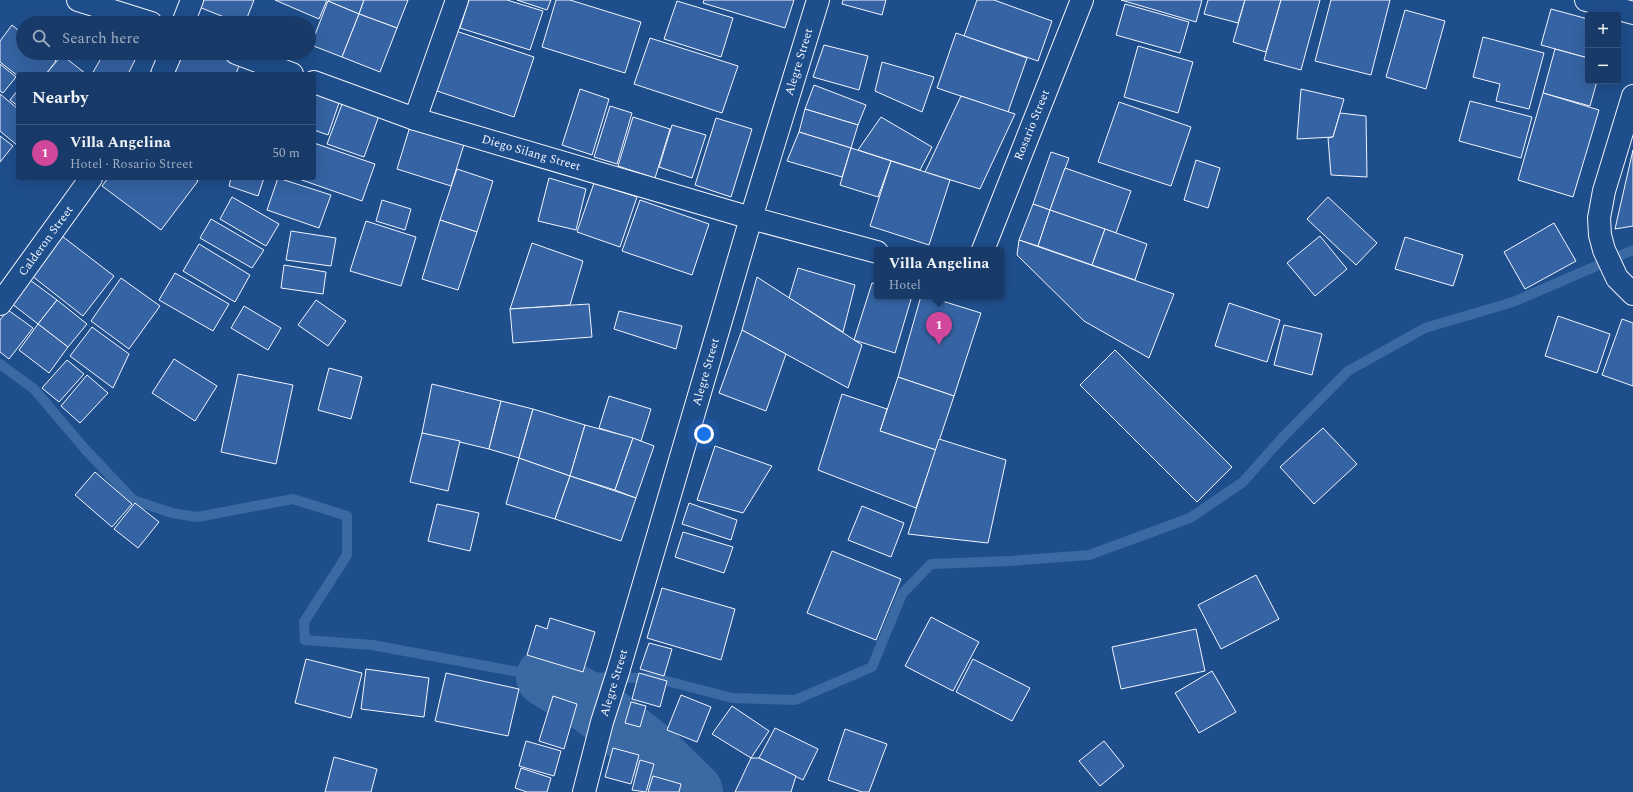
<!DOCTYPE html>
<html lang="en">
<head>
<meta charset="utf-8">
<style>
	body { margin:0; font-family:Spectral,serif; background:#244571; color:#f1f3f6 }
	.controls { position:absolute; right:12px; top:12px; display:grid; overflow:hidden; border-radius:4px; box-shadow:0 4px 16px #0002 }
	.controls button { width:36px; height:36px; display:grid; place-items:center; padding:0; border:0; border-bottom:1px solid #36547d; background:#173a69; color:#f1f3f6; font:20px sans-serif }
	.you { position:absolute; left:704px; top:434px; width:14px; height:14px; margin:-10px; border:3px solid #fff; border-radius:50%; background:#1a73e8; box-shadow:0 0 0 6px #1a73e833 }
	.badge { display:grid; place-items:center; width:26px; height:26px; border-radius:50%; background:#ffb74d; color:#fff; font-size:13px; font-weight:700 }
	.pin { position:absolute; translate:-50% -33px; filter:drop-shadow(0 1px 2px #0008) }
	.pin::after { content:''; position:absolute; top:21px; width:14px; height:12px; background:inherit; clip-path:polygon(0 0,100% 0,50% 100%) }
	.popup { position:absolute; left:874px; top:247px; width:130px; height:52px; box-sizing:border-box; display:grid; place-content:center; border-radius:4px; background:#173a69; filter:drop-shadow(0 1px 3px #0005); font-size:13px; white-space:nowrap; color:#9eadc0 }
	.popup b { font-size:15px; color:#f1f3f6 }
	.popup::after { content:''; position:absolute; left:50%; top:100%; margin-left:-8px; border:8px solid transparent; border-top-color:#173a69 }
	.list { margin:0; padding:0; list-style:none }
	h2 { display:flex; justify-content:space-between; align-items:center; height:52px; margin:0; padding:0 16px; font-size:17px }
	h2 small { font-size:13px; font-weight:400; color:#9eadc0 }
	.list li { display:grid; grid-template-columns:26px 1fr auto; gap:12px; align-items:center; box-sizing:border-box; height:56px; padding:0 16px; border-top:1px solid #36547d }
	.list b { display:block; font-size:15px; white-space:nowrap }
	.list p { margin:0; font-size:13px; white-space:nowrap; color:#9eadc0 }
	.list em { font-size:13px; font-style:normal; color:#9eadc0 }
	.icon { flex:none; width:22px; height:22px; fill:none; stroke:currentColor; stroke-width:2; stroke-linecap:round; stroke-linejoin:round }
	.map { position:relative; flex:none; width:1633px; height:792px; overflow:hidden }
	.search { position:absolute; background:#173a69; box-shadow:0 4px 16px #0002; left:16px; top:16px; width:300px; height:44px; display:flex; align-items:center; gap:10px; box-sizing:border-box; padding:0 14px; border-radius:22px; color:#9eadc0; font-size:15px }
	.panel { position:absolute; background:#173a69; box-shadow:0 4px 16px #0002; left:16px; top:72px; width:300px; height:108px; border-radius:4px }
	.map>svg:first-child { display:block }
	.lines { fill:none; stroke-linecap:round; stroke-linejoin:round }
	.stream { stroke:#3b69a3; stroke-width:10 }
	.river { stroke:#3b69a3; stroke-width:60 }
	.building { fill:#3563a3; stroke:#f2f6ff }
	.minor-casing { stroke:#f2f6ff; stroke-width:24 }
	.tertiary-casing { stroke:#f2f6ff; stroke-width:24 }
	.primary-casing { stroke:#f2f6ff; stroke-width:24 }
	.minor { stroke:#1f4e8c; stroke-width:22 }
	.tertiary { stroke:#1f4e8c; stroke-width:22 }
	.primary { stroke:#1f4e8c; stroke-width:22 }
	.labels { text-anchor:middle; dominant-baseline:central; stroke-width:3; stroke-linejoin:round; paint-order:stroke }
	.street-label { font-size:12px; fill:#f2f6ff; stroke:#1f4e8c }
</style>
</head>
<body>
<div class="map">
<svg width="1633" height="792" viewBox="0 0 1633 792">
	<rect width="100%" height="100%" fill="#1f4e8c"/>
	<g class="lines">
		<polyline class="stream" points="0,364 34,389 84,448 133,500 172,513 197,517 293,499 347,516 347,555 304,622 305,640 372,645 546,677 655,678 732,698 795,700 872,667 902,594 931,564 1010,561 1089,555 1190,518 1243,482 1282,438 1348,371 1425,328 1513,302 1633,250"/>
		<polyline class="river" points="546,677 591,704 652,752 693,792"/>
	</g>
	<g class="building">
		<polygon points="196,0 254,0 245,23 239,23 194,5"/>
		<polygon points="275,0 327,0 319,19"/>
		<polygon points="329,0 364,0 359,14 328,1"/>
		<polygon points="364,0 408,0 397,28 359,14"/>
		<polygon points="469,0 507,0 543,11 530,50 460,28"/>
		<polygon points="517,0 551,0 547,10"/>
		<polygon points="556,0 570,0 641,22 625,73 542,47"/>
		<polygon points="704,0 794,0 785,28 703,3"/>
		<polygon points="843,0 886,0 882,15 842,4"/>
		<polygon points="977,0 994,0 1052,21 1038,61 964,36"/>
		<polygon points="1121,0 1202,0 1196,22"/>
		<polygon points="1208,0 1245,0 1238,23 1204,14"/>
		<polygon points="1245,0 1281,0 1266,52 1233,42"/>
		<polygon points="1281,0 1320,0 1301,70 1264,60"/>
		<polygon points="1331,0 1390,0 1371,75 1315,61"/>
		<polygon points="328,1 359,14 342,57 311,45"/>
		<polygon points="677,1 733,18 721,57 664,39"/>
		<polygon points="1125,4 1189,22 1180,53 1116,35"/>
		<polygon points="1551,9 1588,19 1588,58 1541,45"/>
		<polygon points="1405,10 1445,21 1426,89 1386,77"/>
		<polygon points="359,14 397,28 380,72 342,57"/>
		<polygon points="12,25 23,34 23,53 47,53 56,61 46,74 18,74 18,76 0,62 0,41"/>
		<polygon points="456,31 534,57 514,117 437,91"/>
		<polygon points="956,33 1027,58 1008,112 937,88"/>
		<polygon points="1483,37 1544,53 1529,109 1496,101 1500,84 1473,77"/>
		<polygon points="650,38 738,66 722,113 634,84"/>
		<polygon points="824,45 868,56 859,90 813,77"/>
		<polygon points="1138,46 1193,62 1178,113 1124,97"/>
		<polygon points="1555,49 1588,58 1588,81 1597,81 1590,106 1543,93"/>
		<polygon points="104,53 126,53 136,58 128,74 92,74"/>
		<polygon points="177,53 215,53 240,63 236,74 168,74"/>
		<polygon points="62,55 86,74 46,74"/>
		<polygon points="882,62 934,77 922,112 875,91"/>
		<polygon points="0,64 16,77 3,93 0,91"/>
		<polygon points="814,85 866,105 858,125 805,109"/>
		<polygon points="580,89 609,99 592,155 562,145"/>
		<polygon points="1301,89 1344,99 1333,137 1297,139"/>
		<polygon points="18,90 18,106 10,100"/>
		<polygon points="314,91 340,100 328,135 314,130"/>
		<polygon points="1543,93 1599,110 1573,197 1518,180"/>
		<polygon points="0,94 18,109 18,146 0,131"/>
		<polygon points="961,96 1015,114 980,189 925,172"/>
		<polygon points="344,99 380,113 364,157 327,144"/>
		<polygon points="1470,101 1532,117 1521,158 1459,141"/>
		<polygon points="1119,102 1191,127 1171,186 1098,162"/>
		<polygon points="610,106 632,113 617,164 594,157"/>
		<polygon points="805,109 858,125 851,148 799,132"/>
		<polygon points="1340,113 1366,116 1367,177 1331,175 1328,138 1333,137"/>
		<polygon points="633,117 670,129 655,178 618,166"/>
		<polygon points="881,117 932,147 920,170 858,150"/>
		<polygon points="716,118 752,129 731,197 695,185"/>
		<polygon points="412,120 466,138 451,186 397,169"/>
		<polygon points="672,125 706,135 692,178 659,167"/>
		<polygon points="799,132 851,148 842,177 787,161"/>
		<polygon points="0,136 13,146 0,162"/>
		<polygon points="314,143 375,164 362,201 299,179 314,178"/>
		<polygon points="851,148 891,161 878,197 840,185"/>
		<polygon points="1633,150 1633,226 1615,229"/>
		<polygon points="1051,152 1069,158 1050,210 1033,204"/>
		<polygon points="1196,160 1220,168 1208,208 1184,200"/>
		<polygon points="891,161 950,180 929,245 870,226"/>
		<polygon points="1065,168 1131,191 1116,233 1050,210"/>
		<polygon points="457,169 493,181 477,232 440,220"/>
		<polygon points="108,178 194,178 198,181 161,230 102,186"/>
		<polygon points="231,178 264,178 258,196 229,186"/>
		<polygon points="278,178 331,195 319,228 267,210"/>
		<polygon points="549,178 586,189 576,230 538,221"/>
		<polygon points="594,183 637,197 620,247 577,232"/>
		<polygon points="232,197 279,224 266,246 220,219"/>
		<polygon points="1328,197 1377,243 1356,265 1307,219"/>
		<polygon points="382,200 411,209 405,230 376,221"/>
		<polygon points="640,200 709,224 692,275 622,251"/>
		<polygon points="1033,204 1050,210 1038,246 1019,240"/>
		<polygon points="1050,210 1105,229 1092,265 1038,246"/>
		<polygon points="211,219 264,250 252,268 200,238"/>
		<polygon points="440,220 477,232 458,290 422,279"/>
		<polygon points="366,221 416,237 401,286 350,271"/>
		<polygon points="1554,223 1576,261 1525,289 1504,252"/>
		<polygon points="1105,229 1147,244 1135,280 1092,265"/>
		<polygon points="291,231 336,238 331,266 286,260"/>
		<polygon points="58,233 114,276 83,316 27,272"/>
		<polygon points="1320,236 1347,269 1315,296 1287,263"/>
		<polygon points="1405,237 1463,255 1453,286 1395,269"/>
		<polygon points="1019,240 1174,294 1149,358 1084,321 1017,255"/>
		<polygon points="532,243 583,261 570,305 510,309"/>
		<polygon points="199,244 250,275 235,302 183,271"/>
		<polygon points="284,265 326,272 323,294 281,288"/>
		<polygon points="798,268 855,285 843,332 789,298"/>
		<polygon points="175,273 229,304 213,331 159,300"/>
		<polygon points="26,277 57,300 38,324 7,300"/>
		<polygon points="757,277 862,345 848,388 742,330"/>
		<polygon points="121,278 160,306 129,349 91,321"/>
		<polygon points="872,283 877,284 877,296 912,296 895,353 854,340"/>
		<polygon points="921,296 926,296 981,313 954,396 898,377"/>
		<polygon points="57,300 87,324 68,347 38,324"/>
		<polygon points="316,300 346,321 328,346 298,325"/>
		<polygon points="1229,303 1280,320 1267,362 1215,346"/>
		<polygon points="589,304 592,337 513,343 510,309"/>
		<polygon points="244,306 281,328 268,350 231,328"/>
		<polygon points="8,310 33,328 9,359 0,352 0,320"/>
		<polygon points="619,311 682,326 676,349 614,329"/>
		<polygon points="1558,316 1610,334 1597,373 1545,356"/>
		<polygon points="1622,319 1633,323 1633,386 1602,375"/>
		<polygon points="38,324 68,347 49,373 19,350"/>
		<polygon points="1284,325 1322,334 1312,375 1274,365"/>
		<polygon points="92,327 129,354 113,388 70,356"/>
		<polygon points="742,330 786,354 766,411 719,393"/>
		<polygon points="1115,350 1232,467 1197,502 1080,385"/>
		<polygon points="174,359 217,386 195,421 152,393"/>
		<polygon points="67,360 84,374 59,402 42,388"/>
		<polygon points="329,368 362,377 351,419 318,410"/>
		<polygon points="238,374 293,385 276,464 221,452"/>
		<polygon points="87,375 108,393 80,423 61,406"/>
		<polygon points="898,377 954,396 936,450 880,431"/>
		<polygon points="432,384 501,401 489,449 422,433"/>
		<polygon points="842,394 887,409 880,431 936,450 916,508 818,470"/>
		<polygon points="609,396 651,409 641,441 599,428"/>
		<polygon points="501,401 533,409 519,458 489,449"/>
		<polygon points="533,409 585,425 570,476 519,458"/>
		<polygon points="585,425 633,438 615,490 570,476"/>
		<polygon points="1323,428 1357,464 1314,504 1280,467"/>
		<polygon points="422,433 460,441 448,491 410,482"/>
		<polygon points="633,438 654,446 636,498 615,490"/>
		<polygon points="939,439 1006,460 988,543 908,534"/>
		<polygon points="715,446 772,466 743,513 697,500"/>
		<polygon points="519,458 570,476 555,519 506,504"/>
		<polygon points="95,472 132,504 112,527 75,495"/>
		<polygon points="570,476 636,498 621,541 555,519"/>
		<polygon points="135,503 159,522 138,548 114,529"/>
		<polygon points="689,503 737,520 731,540 682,524"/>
		<polygon points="437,504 479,513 470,551 428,541"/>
		<polygon points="862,506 904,523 891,557 848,540"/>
		<polygon points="683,532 733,547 724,573 675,557"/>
		<polygon points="832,551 901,579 876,640 807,613"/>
		<polygon points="1256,575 1279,619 1221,649 1198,605"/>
		<polygon points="662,588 735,609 721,660 647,638"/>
		<polygon points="931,617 979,642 953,691 905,666"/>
		<polygon points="550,618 595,632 583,672 527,655 536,625 547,629"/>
		<polygon points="1196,629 1205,671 1121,689 1112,647"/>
		<polygon points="649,643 672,649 664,676 640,669"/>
		<polygon points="306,659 362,673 351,718 295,703"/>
		<polygon points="973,659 1030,688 1012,721 956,692"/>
		<polygon points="366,669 429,678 424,717 361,709"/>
		<polygon points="1212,671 1236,712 1199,733 1175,693"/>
		<polygon points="446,673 519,689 508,736 435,721"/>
		<polygon points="639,673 667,681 660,707 632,699"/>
		<polygon points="681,695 711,707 697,742 667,730"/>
		<polygon points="553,696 577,704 564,749 539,741"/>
		<polygon points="631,702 646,706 640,727 625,723"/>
		<polygon points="732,706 769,731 751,758 712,734"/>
		<polygon points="775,728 818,749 803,780 759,758"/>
		<polygon points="845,729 887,744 869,792 862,792 828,780"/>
		<polygon points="526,741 561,751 554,776 519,766"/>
		<polygon points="1104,741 1124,766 1100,786 1079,761"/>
		<polygon points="613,748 639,755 631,784 605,777"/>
		<polygon points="334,757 377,769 371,792 325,792"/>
		<polygon points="751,758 759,758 796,776 791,792 735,792"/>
		<polygon points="640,760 654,764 646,792 632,790"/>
		<polygon points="521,768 551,778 547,792 527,792 515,788"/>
		<polygon points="653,776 681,784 679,792 648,792"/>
	</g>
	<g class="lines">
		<g class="minor-casing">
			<g id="minor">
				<polyline points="78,0 151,23"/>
				<polyline points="183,23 192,0"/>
				<polyline points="236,53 292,74"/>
				<polyline points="162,74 171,53"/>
				<polyline points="314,82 415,119 751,218 877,252"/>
				<polyline points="1633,96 1604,191 1599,218 1600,235 1604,250 1617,278 1633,294"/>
				<polyline points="415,119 457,0"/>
				<polyline points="983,250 1082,0"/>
				<polyline points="0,304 91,178"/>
			</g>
		</g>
		<g class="tertiary-casing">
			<polyline id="tertiary" points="1586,0 1633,13"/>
		</g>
		<g class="primary-casing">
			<polyline id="primary" points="584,792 602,722 618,672 751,218 818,0"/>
		</g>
		<use href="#minor" class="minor"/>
		<use href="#tertiary" class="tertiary"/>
		<use href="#primary" class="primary"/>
	</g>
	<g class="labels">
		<g class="street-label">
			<text transform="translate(799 62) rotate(-73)">Alegre Street</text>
			<text transform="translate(1032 125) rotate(-68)">Rosario Street</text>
			<text transform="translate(531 153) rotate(16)">Diego Silang Street</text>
			<text transform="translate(46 241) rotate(-54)">Calderon Street</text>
			<text transform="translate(706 372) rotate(-74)">Alegre Street</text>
			<text transform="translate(614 683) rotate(-73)">Alegre Street</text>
		</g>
	</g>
</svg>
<div class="controls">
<button>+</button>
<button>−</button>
</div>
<div class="you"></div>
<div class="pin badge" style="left:939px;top:345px;background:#d1479c">1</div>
<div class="popup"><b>Villa Angelina</b>Hotel</div>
<div class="search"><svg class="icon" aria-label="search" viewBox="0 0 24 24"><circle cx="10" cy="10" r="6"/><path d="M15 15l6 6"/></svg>Search here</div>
<section class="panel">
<h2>Nearby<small></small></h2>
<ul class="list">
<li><span class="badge" style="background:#d1479c">1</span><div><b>Villa Angelina</b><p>Hotel · Rosario Street</p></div><em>50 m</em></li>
</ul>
</section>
</div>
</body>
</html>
